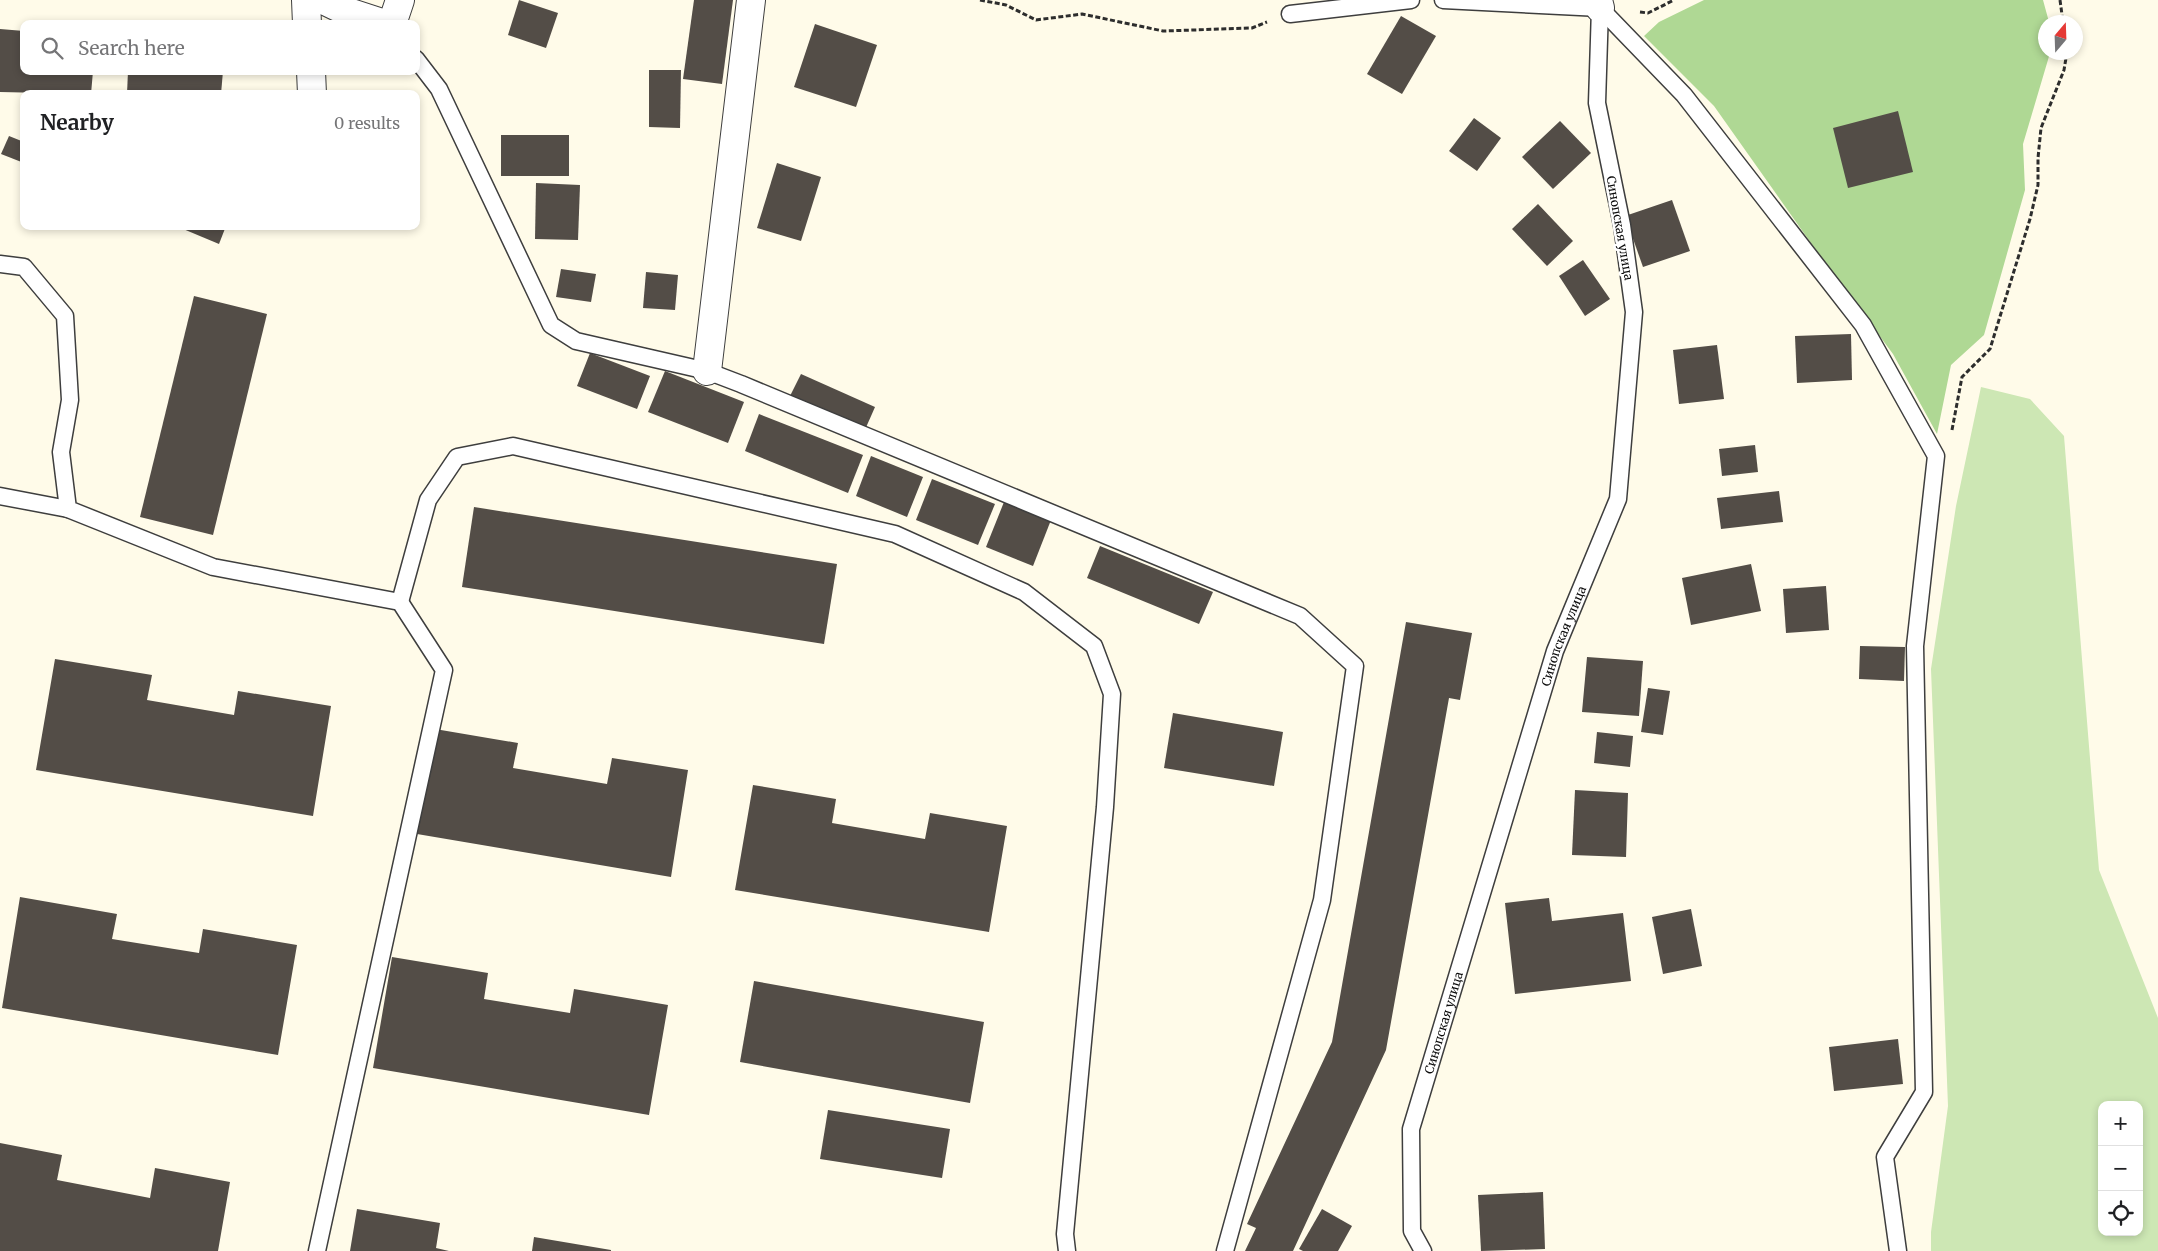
<!DOCTYPE html>
<html lang="en">
<head>
<meta charset="utf-8">
<style>
	body { margin:0; font-family:Merriweather,serif; background:#f2f2f2; color:#202124 }
	.controls { position:absolute; right:15px; bottom:15px; display:grid; overflow:hidden; border-radius:10px; box-shadow:0 2px 8px #0003 }
	.controls button { width:45px; height:45px; display:grid; place-items:center; padding:0; border:0; border-bottom:1px solid #e0e0e0; background:#fff; color:#202124; font:25px sans-serif }
	.compass { position:absolute; left:2038px; top:15px; width:45px; height:45px; border-radius:50%; background:#fff; box-shadow:0 2px 8px #0003; rotate:19deg }
	.list { margin:0; padding:0; list-style:none }
	h2 { display:flex; justify-content:space-between; align-items:center; height:65px; margin:0; padding:0 20px; font-size:21px }
	h2 small { font-size:16px; font-weight:400; color:#757577 }
	.icon { flex:none; width:28px; height:28px; fill:none; stroke:currentColor; stroke-width:2; stroke-linecap:round; stroke-linejoin:round }
	.map { position:relative; flex:none; width:2158px; height:1251px; overflow:hidden }
	.search { position:absolute; background:#fff; box-shadow:0 2px 8px #0003; left:20px; top:20px; width:400px; height:55px; display:flex; align-items:center; gap:12px; box-sizing:border-box; padding:0 18px; border-radius:10px; color:#757577; font-size:19px }
	.panel { position:absolute; background:#fff; box-shadow:0 2px 8px #0003; left:20px; top:90px; width:400px; height:140px; border-radius:10px }
	.map>svg:first-child { display:block }
	.green { fill:#cde7b4; fill-rule:evenodd }
	.forest { fill:#afd894 }
	.building { fill:#534d47 }
	.lines { fill:none; stroke-linecap:round; stroke-linejoin:round }
	.service-casing { stroke:#3e3e3e; stroke-width:19 }
	.minor-casing { stroke:#3e3e3e; stroke-width:30 }
	.path { stroke:#2d2d2d; stroke-width:3; stroke-dasharray:5 2.5; stroke-linecap:butt }
	.service { stroke:#fff; stroke-width:16 }
	.minor { stroke:#fff; stroke-width:28 }
	.labels { text-anchor:middle; dominant-baseline:central; stroke-width:5; stroke-linejoin:round; paint-order:stroke }
	.street-label { font-size:12px; fill:#0b0b0b; stroke:#fff }
</style>
</head>
<body>
<div class="map">
<svg width="2158" height="1251" viewBox="0 0 2158 1251">
	<rect width="100%" height="100%" fill="#fffbe9"/>
	<path class="green" d="M1981 387 2030 399 2064 436 2099 870 2158 1018V1251H1931V1232L1948 1106 1931 669 1956 506ZM2102 1105H2139V1232H2102Z"/>
	<polygon class="forest" points="1704,0 2043,0 2049,22 2046,22 2046,52 2050,53 2023,144 2025,190 1984,335 1951,365 1937,434 1893,354 1818,253 1714,106 1644,36 1659,22"/>
	<g class="building">
		<polygon points="519,0 558,13 546,48 508,35"/>
		<polygon points="694,0 733,0 722,84 683,79"/>
		<polygon points="1401,16 1436,36 1402,94 1367,74"/>
		<polygon points="815,24 877,45 856,107 794,87"/>
		<polygon points="0,29 24,31 24,71 93,71 91,94 0,92"/>
		<polygon points="649,70 681,70 680,128 649,127"/>
		<polygon points="128,71 223,71 221,94 127,94"/>
		<polygon points="1898,111 1913,172 1848,188 1833,128"/>
		<polygon points="1474,118 1501,138 1477,171 1449,151"/>
		<polygon points="1560,121 1591,153 1553,189 1522,157"/>
		<rect x="501" y="135" width="68" height="41"/>
		<polygon points="9,136 24,142 24,163 1,154"/>
		<polygon points="777,163 821,177 801,241 757,228"/>
		<polygon points="536,183 580,185 578,240 535,239"/>
		<polygon points="1672,200 1690,251 1643,267 1625,216"/>
		<polygon points="1538,204 1573,241 1547,266 1512,229"/>
		<polygon points="176,226 226,226 219,244"/>
		<polygon points="1583,260 1610,299 1585,316 1559,276"/>
		<polygon points="561,269 596,274 591,302 556,297"/>
		<polygon points="646,272 678,275 675,310 643,308"/>
		<polygon points="194,296 267,314 213,535 140,517"/>
		<polygon points="1851,334 1852,380 1797,383 1795,336"/>
		<polygon points="1717,345 1724,399 1679,404 1673,350"/>
		<polygon points="590,353 650,376 637,409 577,386"/>
		<polygon points="665,371 744,402 728,443 648,412"/>
		<polygon points="801,374 875,407 864,432 789,398"/>
		<polygon points="759,414 863,455 848,493 745,451"/>
		<polygon points="1755,445 1758,472 1722,476 1719,449"/>
		<polygon points="871,456 923,477 907,517 856,496"/>
		<polygon points="932,479 995,504 978,545 916,520"/>
		<polygon points="1779,491 1783,522 1721,529 1717,498"/>
		<polygon points="1004,502 1051,520 1033,566 986,547"/>
		<polygon points="474,507 837,564 824,644 462,587"/>
		<polygon points="1100,546 1213,592 1199,624 1087,578"/>
		<polygon points="1751,564 1761,611 1691,625 1682,578"/>
		<polygon points="1826,586 1829,630 1786,633 1783,589"/>
		<polygon points="1406,622 1472,633 1460,700 1449,698 1386,1050 1293,1251 1245,1251 1256,1228 1247,1224 1332,1042"/>
		<polygon points="1860,646 1905,647 1904,681 1859,679"/>
		<polygon points="1587,657 1643,661 1639,716 1582,712"/>
		<polygon points="55,659 152,675 147,700 234,715 238,691 331,706 313,816 36,770"/>
		<polygon points="1648,688 1670,691 1663,735 1641,732"/>
		<polygon points="1173,713 1283,732 1274,786 1164,768"/>
		<polygon points="435,729 518,743 513,768 607,784 612,758 688,770 671,877 417,834"/>
		<polygon points="1597,732 1633,736 1630,767 1594,763"/>
		<polygon points="753,785 836,799 832,823 925,839 930,813 1007,826 989,932 735,890"/>
		<polygon points="1575,790 1628,793 1626,857 1572,855"/>
		<polygon points="20,897 117,914 112,939 199,953 203,929 297,945 278,1055 2,1008"/>
		<polygon points="1549,898 1552,921 1623,913 1631,981 1515,994 1505,903"/>
		<polygon points="1691,909 1702,966 1663,974 1652,917"/>
		<polygon points="392,957 488,973 484,999 570,1013 574,989 668,1005 649,1115 373,1068"/>
		<polygon points="754,981 984,1022 970,1103 740,1062"/>
		<polygon points="1898,1039 1903,1084 1834,1091 1829,1047"/>
		<polygon points="828,1110 950,1129 942,1178 820,1159"/>
		<polygon points="0,1143 62,1155 57,1180 150,1198 155,1168 230,1182 218,1251 0,1251"/>
		<polygon points="1543,1192 1545,1249 1481,1251 1478,1195"/>
		<polygon points="357,1209 440,1223 436,1248 449,1251 350,1251"/>
		<polygon points="1322,1209 1352,1226 1338,1251 1303,1251 1299,1249"/>
		<polygon points="534,1237 611,1250 611,1251 532,1251"/>
	</g>
	<g class="lines">
		<g class="service-casing">
			<g id="service">
				<polyline points="1443,0 1600,8 1684,95 1863,325 1936,456 1915,646 1924,1092 1885,1157 1898,1251"/>
				<polyline points="1290,14 1411,0"/>
				<polyline points="416,59 439,89 551,325 576,341 707,371 741,384 1300,616 1355,666 1322,900 1225,1251"/>
				<polyline points="0,264 24,267 65,316 70,400 61,452 68,509 213,567 400,602 444,670 317,1251"/>
				<polyline points="0,496 68,509"/>
				<polyline points="400,602 428,500 457,457 513,446 895,534 1024,592 1094,646 1112,694 1105,807 1065,1234 1067,1251"/>
				<path id="s1" d="M1423 1251 1412 1231 1411 1129 1555 651 1618 499 1634 312 1622 225 1597 103 1600 8"/>
			</g>
		</g>
		<g class="minor-casing">
			<g id="minor">
				<polyline points="306,0 307,24"/>
				<polyline points="323,0 348,12 385,24"/>
				<polyline points="1598,0 1600,8"/>
				<polyline points="392,24 400,0"/>
				<polyline points="311,71 312,94"/>
				<polyline points="707,371 751,0"/>
			</g>
		</g>
		<g class="path">
			<polyline points="980,0 1006,5 1036,20 1082,14 1163,31 1252,28 1267,22"/>
			<polyline points="2060,0 2063,22"/>
			<polyline points="1640,12 1648,13 1674,0"/>
			<polyline points="1952,430 1962,377 1990,349 2030,219 2038,185 2038,158 2041,128 2064,70 2067,52"/>
		</g>
		<use href="#service" class="service"/>
		<use href="#minor" class="minor"/>
	</g>
	<g class="labels">
		<g class="street-label">
			<text transform="translate(1620 228) rotate(80)">Синопская улица</text>
			<text stroke="none"><textPath href="#s1" startOffset="641">Синопская улица</textPath></text>
			<text stroke="none"><textPath href="#s1" startOffset="236">Синопская улица</textPath></text>
		</g>
	</g>
</svg>
<div class="controls">
<button>+</button>
<button>−</button>
<button><svg class="icon" aria-label="locate" viewBox="0 0 24 24"><circle cx="12" cy="12" r="6"/><path d="M12 2v4M12 18v4M2 12h4M18 12h4"/></svg></button>
</div>
<svg class="compass" viewBox="-18 -18 36 36"><path d="M0-13l5 13h-10z" fill="#e53935"/><path d="M0 13l5-13h-10z" fill="#757577"/></svg>
<div class="search"><svg class="icon" aria-label="search" viewBox="0 0 24 24"><circle cx="10" cy="10" r="6"/><path d="M15 15l6 6"/></svg>Search here</div>
<section class="panel">
<h2>Nearby<small>0 results</small></h2>
<ul class="list">
</ul>
</section>
</div>
</body>
</html>
